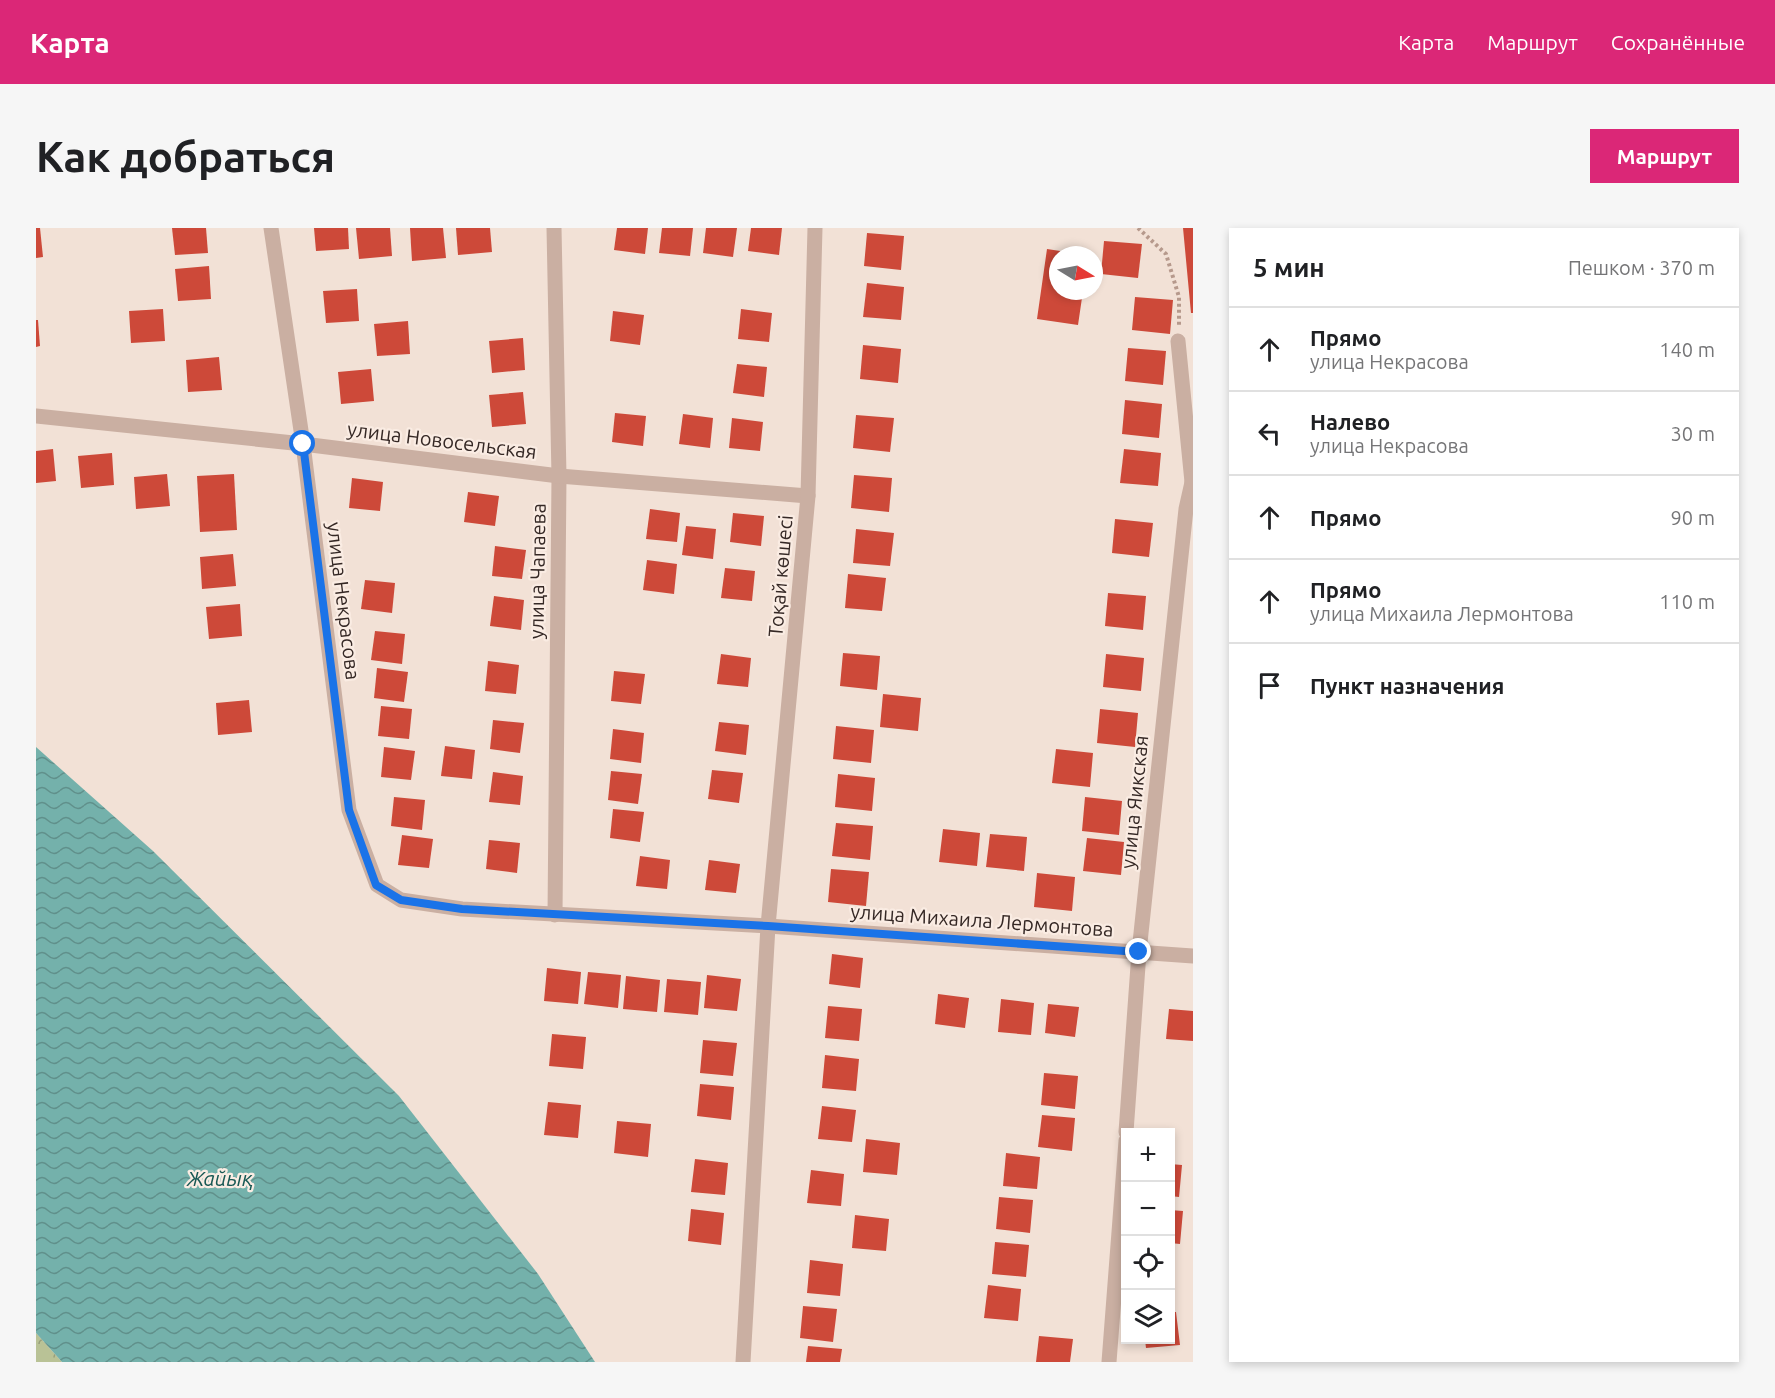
<!DOCTYPE html>
<html lang="ru">
<head>
<meta charset="utf-8">
<style>
	body { margin:0; font-family:Ubuntu,sans-serif; background:#f6f6f6; color:#202124 }
	.controls { position:absolute; right:18px; bottom:18px; display:grid; overflow:hidden; border-radius:0px; box-shadow:0 3px 9px #0003 }
	.controls button { width:54px; height:54px; display:grid; place-items:center; padding:0; border:0; border-bottom:2px solid #e0e0e0; background:#fff; color:#202124; font:30px sans-serif }
	.compass { position:absolute; left:1013px; top:18px; width:54px; height:54px; border-radius:50%; background:#fff; box-shadow:0 3px 9px #0003; rotate:100deg }
	.stop { position:absolute; width:18px; height:18px; margin:-14px; border:4px solid #1a73e8; border-radius:50%; background:#fff }
	.stop.end { background:#1a73e8; border-color:#fff; box-shadow:0 2px 6px #0008 }
	.list { margin:0; padding:0; list-style:none }
	h2 { display:flex; justify-content:space-between; align-items:center; height:78px; margin:0; padding:0 24px; font-size:26px }
	h2 small { font-size:20px; font-weight:400; color:#757577 }
	.list li { display:grid; grid-template-columns:39px 1fr auto; gap:18px; align-items:center; box-sizing:border-box; height:84px; padding:0 24px; border-top:2px solid #e0e0e0 }
	.list b { display:block; font-size:22px; white-space:nowrap }
	.list p { margin:0; font-size:20px; white-space:nowrap; color:#757577 }
	.list em { font-size:20px; font-style:normal; color:#757577 }
	.icon { flex:none; width:33px; height:33px; fill:none; stroke:currentColor; stroke-width:2; stroke-linecap:round; stroke-linejoin:round }
	.map { position:relative; flex:none; width:1157px; height:1134px; overflow:hidden; border-radius:0px }
	header { display:flex; align-items:center; gap:36px; box-sizing:border-box; height:84px; padding:0 30px; background:#db2777; color:#fff }
	header strong { font-size:28px }
	nav { display:flex; gap:33px; margin-inline-start:auto; font-size:21px }
	.intro { display:flex; align-items:center; justify-content:space-between; box-sizing:border-box; height:144px; padding:0 36px }
	h1 { margin:0; font-size:42px }
	.button { padding:15px 27px; border-radius:0px; background:#db2777; color:#fff; font-size:21px; font-weight:700 }
	main { display:flex; gap:36px; padding:0 36px }
	aside { flex:1; background:#fff; border-radius:0px; box-shadow:0 3px 9px #0003 }
	.map>svg:first-child { display:block }
	.forest { fill:url(#forest-crowns) }
	.water { fill:url(#water-waves) }
	.building { fill:#cd4939 }
	.lines { fill:none; stroke-linecap:round; stroke-linejoin:round }
	.path { stroke:#b6998c; stroke-width:4; stroke-dasharray:3 3; stroke-linecap:butt }
	.minor { stroke:#caafa2; stroke-width:15 }
	.route { stroke:#1a73e8; stroke-width:8 }
	.labels { text-anchor:middle; dominant-baseline:central; stroke-width:4.5; stroke-linejoin:round; paint-order:stroke }
	.street-label { font-size:20px; fill:#352825; stroke:#faece3 }
	.water-label { font-size:21px; font-style:italic; fill:#185854; stroke:#faece3 }
</style>
</head>
<body>
<header>
<strong>Карта</strong>
<nav><a>Карта</a><a>Маршрут</a><a>Сохранённые</a></nav>
</header>
<div class="intro"><h1>Как добраться</h1><a class="button">Маршрут</a></div>
<main>
<div class="map">
<svg width="1157" height="1134" viewBox="0 0 1157 1134">
	<defs>
		<pattern id="forest-crowns" width="20" height="18" patternUnits="userSpaceOnUse" patternTransform="scale(1.5)"><rect width="20" height="18" fill="#b9c296"/><path d="M2 6a3 3 0 1 1 6 0M12 15a3 3 0 1 1 6 0" fill="none" stroke="#979e7a"/></pattern>
		<pattern id="water-waves" width="16" height="10" patternUnits="userSpaceOnUse" patternTransform="scale(1.5)"><rect width="16" height="10" fill="#74b1ab"/><path d="M0 5q4-4 8 0t8 0" fill="none" stroke="#60908b"/></pattern>
	</defs>
	<rect width="100%" height="100%" fill="#f2e1d6"/>
	<polygon class="forest" points="0,1105 26,1134 0,1134"/>
	<polygon class="water" points="0,519 117,623 363,868 502,1046 559,1134 26,1134 0,1105"/>
	<g class="building">
		<polygon points="0,0 4,0 7,29 0,30"/>
		<polygon points="136,0 170,0 172,25 139,27"/>
		<polygon points="278,0 312,0 313,21 280,23"/>
		<polygon points="320,0 354,0 356,28 323,31"/>
		<polygon points="374,0 407,0 410,30 376,33"/>
		<polygon points="420,0 454,0 456,24 422,27"/>
		<polygon points="581,0 612,0 609,26 578,22"/>
		<polygon points="626,0 657,0 654,28 623,25"/>
		<polygon points="670,0 701,0 697,29 667,25"/>
		<polygon points="715,0 746,0 743,27 712,23"/>
		<polygon points="1147,0 1157,0 1157,85 1155,85"/>
		<polygon points="831,5 868,8 865,42 828,38"/>
		<polygon points="1068,13 1106,16 1102,50 1065,46"/>
		<polygon points="1011,21 1044,26 1022,27 1022,63 1047,63 1042,97 1001,91"/>
		<polygon points="173,38 175,71 142,73 139,41"/>
		<polygon points="831,55 868,59 865,92 827,89"/>
		<polygon points="321,61 323,93 290,95 287,63"/>
		<polygon points="1099,69 1137,72 1134,106 1096,102"/>
		<polygon points="127,81 129,113 95,115 93,83"/>
		<polygon points="705,81 736,85 733,114 702,111"/>
		<polygon points="577,83 608,87 604,117 574,113"/>
		<polygon points="0,92 2,92 4,118 0,119"/>
		<polygon points="372,93 374,126 341,128 338,96"/>
		<polygon points="487,110 489,142 456,145 453,113"/>
		<polygon points="827,117 865,121 862,155 824,151"/>
		<polygon points="1092,120 1130,123 1127,157 1089,153"/>
		<polygon points="183,129 186,162 152,164 150,132"/>
		<polygon points="701,136 731,139 728,169 697,165"/>
		<polygon points="335,141 338,173 305,176 302,144"/>
		<polygon points="487,164 490,196 456,199 453,167"/>
		<polygon points="1089,172 1126,176 1123,210 1086,206"/>
		<polygon points="579,185 610,188 607,218 576,214"/>
		<polygon points="647,186 677,190 674,220 643,216"/>
		<polygon points="820,187 858,190 854,224 817,220"/>
		<polygon points="696,190 727,194 724,223 693,220"/>
		<polygon points="17,221 20,253 0,255 0,223"/>
		<polygon points="1088,221 1125,225 1122,258 1084,255"/>
		<polygon points="76,225 78,257 45,260 42,228"/>
		<polygon points="131,246 134,278 100,281 98,249"/>
		<polygon points="198,246 201,302 164,304 161,248"/>
		<polygon points="818,247 856,250 853,284 815,280"/>
		<polygon points="316,250 347,254 344,283 313,280"/>
		<polygon points="432,264 463,268 459,298 428,294"/>
		<polygon points="614,281 644,285 641,314 610,311"/>
		<polygon points="697,285 728,288 725,318 694,314"/>
		<polygon points="1079,291 1117,295 1113,329 1076,325"/>
		<polygon points="650,298 680,301 677,331 646,327"/>
		<polygon points="820,301 858,305 854,338 817,335"/>
		<polygon points="459,318 490,322 486,351 456,348"/>
		<polygon points="197,326 200,358 166,361 164,329"/>
		<polygon points="611,332 641,336 638,366 607,362"/>
		<polygon points="689,340 719,343 716,373 685,370"/>
		<polygon points="812,346 850,350 846,383 809,380"/>
		<polygon points="329,352 359,355 356,385 325,381"/>
		<polygon points="1072,365 1110,368 1107,402 1069,398"/>
		<polygon points="458,368 488,372 485,402 454,398"/>
		<polygon points="204,376 206,408 173,411 170,379"/>
		<polygon points="339,403 369,406 366,436 335,432"/>
		<polygon points="807,425 844,428 841,462 804,458"/>
		<polygon points="685,426 715,430 712,459 681,456"/>
		<polygon points="1070,426 1108,430 1105,463 1067,459"/>
		<polygon points="452,433 483,437 480,466 449,463"/>
		<polygon points="341,440 372,444 368,474 338,470"/>
		<polygon points="578,443 609,446 605,476 575,473"/>
		<polygon points="847,466 885,470 882,503 844,499"/>
		<polygon points="213,472 216,504 182,507 180,475"/>
		<polygon points="345,478 376,481 373,511 342,508"/>
		<polygon points="1064,481 1102,485 1099,519 1061,515"/>
		<polygon points="457,492 488,495 484,525 454,521"/>
		<polygon points="683,494 713,497 710,527 679,523"/>
		<polygon points="800,498 838,502 835,535 797,531"/>
		<polygon points="577,501 608,505 605,535 574,531"/>
		<polygon points="409,518 439,522 436,551 405,548"/>
		<polygon points="348,519 379,523 375,552 345,549"/>
		<polygon points="1020,521 1057,525 1054,559 1016,555"/>
		<polygon points="676,542 707,545 703,575 672,571"/>
		<polygon points="575,543 606,546 602,576 572,572"/>
		<polygon points="457,544 487,548 484,577 453,574"/>
		<polygon points="802,546 839,550 836,583 799,579"/>
		<polygon points="358,569 389,572 386,602 355,598"/>
		<polygon points="1049,569 1086,573 1083,607 1046,603"/>
		<polygon points="577,581 608,584 604,614 574,610"/>
		<polygon points="800,595 837,598 834,632 796,628"/>
		<polygon points="907,601 944,605 941,638 903,634"/>
		<polygon points="954,606 991,609 988,643 950,639"/>
		<polygon points="366,607 397,611 393,640 362,637"/>
		<polygon points="1051,610 1088,614 1085,647 1047,643"/>
		<polygon points="453,612 484,615 481,645 450,641"/>
		<polygon points="604,628 634,632 631,661 600,658"/>
		<polygon points="673,632 704,636 700,665 669,662"/>
		<polygon points="795,641 833,644 830,678 792,674"/>
		<polygon points="1001,645 1039,649 1036,683 998,679"/>
		<polygon points="796,726 827,730 824,760 793,756"/>
		<polygon points="511,740 545,744 542,776 508,773"/>
		<polygon points="552,744 585,747 582,780 548,776"/>
		<polygon points="671,747 705,751 701,783 668,780"/>
		<polygon points="590,748 624,752 621,784 587,781"/>
		<polygon points="631,751 665,754 662,787 628,784"/>
		<polygon points="902,766 933,770 929,800 899,796"/>
		<polygon points="965,771 998,775 995,807 962,804"/>
		<polygon points="1012,776 1043,779 1039,809 1009,805"/>
		<polygon points="792,778 826,781 823,813 789,810"/>
		<polygon points="1133,781 1157,783 1157,813 1130,811"/>
		<polygon points="516,806 550,809 547,841 513,838"/>
		<polygon points="667,812 701,815 697,848 664,845"/>
		<polygon points="789,827 823,831 820,863 786,860"/>
		<polygon points="1008,845 1042,848 1039,881 1005,877"/>
		<polygon points="664,856 698,859 695,892 661,888"/>
		<polygon points="512,874 545,877 542,910 508,907"/>
		<polygon points="786,878 820,882 816,914 782,911"/>
		<polygon points="1006,887 1039,890 1036,923 1002,919"/>
		<polygon points="581,893 615,896 612,929 578,925"/>
		<polygon points="830,911 864,915 861,947 827,944"/>
		<polygon points="970,925 1004,929 1001,961 967,958"/>
		<polygon points="659,931 692,935 689,967 655,964"/>
		<polygon points="1134,936 1146,937 1143,969 1134,968"/>
		<polygon points="775,942 808,946 805,978 771,975"/>
		<polygon points="963,969 997,972 994,1005 960,1001"/>
		<polygon points="655,981 688,985 685,1017 652,1013"/>
		<polygon points="1134,982 1147,983 1144,1016 1134,1015"/>
		<polygon points="819,987 853,991 850,1023 816,1020"/>
		<polygon points="959,1014 993,1017 990,1049 956,1046"/>
		<polygon points="774,1032 807,1036 804,1068 771,1065"/>
		<polygon points="952,1057 985,1061 982,1093 948,1090"/>
		<polygon points="767,1078 801,1081 797,1114 764,1110"/>
		<polygon points="1134,1084 1140,1084 1144,1117 1110,1120 1109,1112 1134,1112"/>
		<polygon points="1003,1108 1037,1111 1034,1134 1000,1134"/>
		<polygon points="772,1118 806,1121 804,1134 770,1134"/>
	</g>
	<g class="lines">
		<polyline class="path" points="1102,0 1130,26 1143,69 1143,97"/>
		<g class="minor">
			<polyline points="235,0 267,216 313,582 341,657 365,672 426,681 732,698 1157,728"/>
			<polyline points="518,0 523,248 519,687"/>
			<polyline points="1142,113 1156,254"/>
			<polyline points="0,188 267,216 523,248 772,268"/>
			<polyline points="1090,904 1103,724 1150,281 1157,250"/>
			<polyline points="707,1134 732,698 772,268 779,0"/>
			<polyline points="1073,1134 1090,913"/>
		</g>
	</g>
	<g class="lines">
		<polyline class="route" points="267,216 313,582 340,657 365,672 426,681 732,698 1103,724"/>
	</g>
	<g class="labels">
		<g class="street-label">
			<text transform="translate(406 212) rotate(7)">улица Новосельская</text>
			<text transform="translate(501 343) rotate(-89)">улица Чапаева</text>
			<text transform="translate(744 348) rotate(-85)">Тоқай көшесі</text>
			<text transform="translate(308 373) rotate(83)">улица Некрасова</text>
			<text transform="translate(1098 574) rotate(-84)">улица Яикская</text>
			<text transform="translate(946 692) rotate(4)">улица Михаила Лермонтова</text>
		</g>
		<g class="water-label">
			<text x="184" y="950">Жайық</text>
		</g>
	</g>
</svg>
<div class="controls">
<button>+</button>
<button>−</button>
<button><svg class="icon" aria-label="locate" viewBox="0 0 24 24"><circle cx="12" cy="12" r="6"/><path d="M12 2v4M12 18v4M2 12h4M18 12h4"/></svg></button>
<button><svg class="icon" aria-label="layers" viewBox="0 0 24 24"><path d="M12 4l9 5-9 5-9-5zM3 14l9 5 9-5"/></svg></button>
</div>
<svg class="compass" viewBox="-18 -18 36 36"><path d="M0-13l5 13h-10z" fill="#e53935"/><path d="M0 13l5-13h-10z" fill="#757577"/></svg>
<div class="stop" style="left:267px;top:216px"></div>
<div class="stop end" style="left:1103px;top:724px"></div>
</div>
<aside>
<h2>5 мин<small>Пешком · 370 m</small></h2>
<ul class="list">
<li><svg class="icon" aria-label="ahead" viewBox="0 0 24 24"><path d="M12 20V5M6 11l6-6 6 6"/></svg><div><b>Прямо</b><p>улица Некрасова</p></div><em>140 m</em></li>
<li><svg class="icon" aria-label="left" viewBox="0 0 24 24"><path d="M17 20v-9H6M10 6l-5 5 5 5"/></svg><div><b>Налево</b><p>улица Некрасова</p></div><em>30 m</em></li>
<li><svg class="icon" aria-label="ahead" viewBox="0 0 24 24"><path d="M12 20V5M6 11l6-6 6 6"/></svg><div><b>Прямо</b></div><em>90 m</em></li>
<li><svg class="icon" aria-label="ahead" viewBox="0 0 24 24"><path d="M12 20V5M6 11l6-6 6 6"/></svg><div><b>Прямо</b><p>улица Михаила Лермонтова</p></div><em>110 m</em></li>
<li><svg class="icon" aria-label="arrive" viewBox="0 0 24 24"><path d="M6 21V4h12l-3 4 3 4H6"/></svg><div><b>Пункт назначения</b></div></li>
</ul>
</aside>
</main>
</body>
</html>
